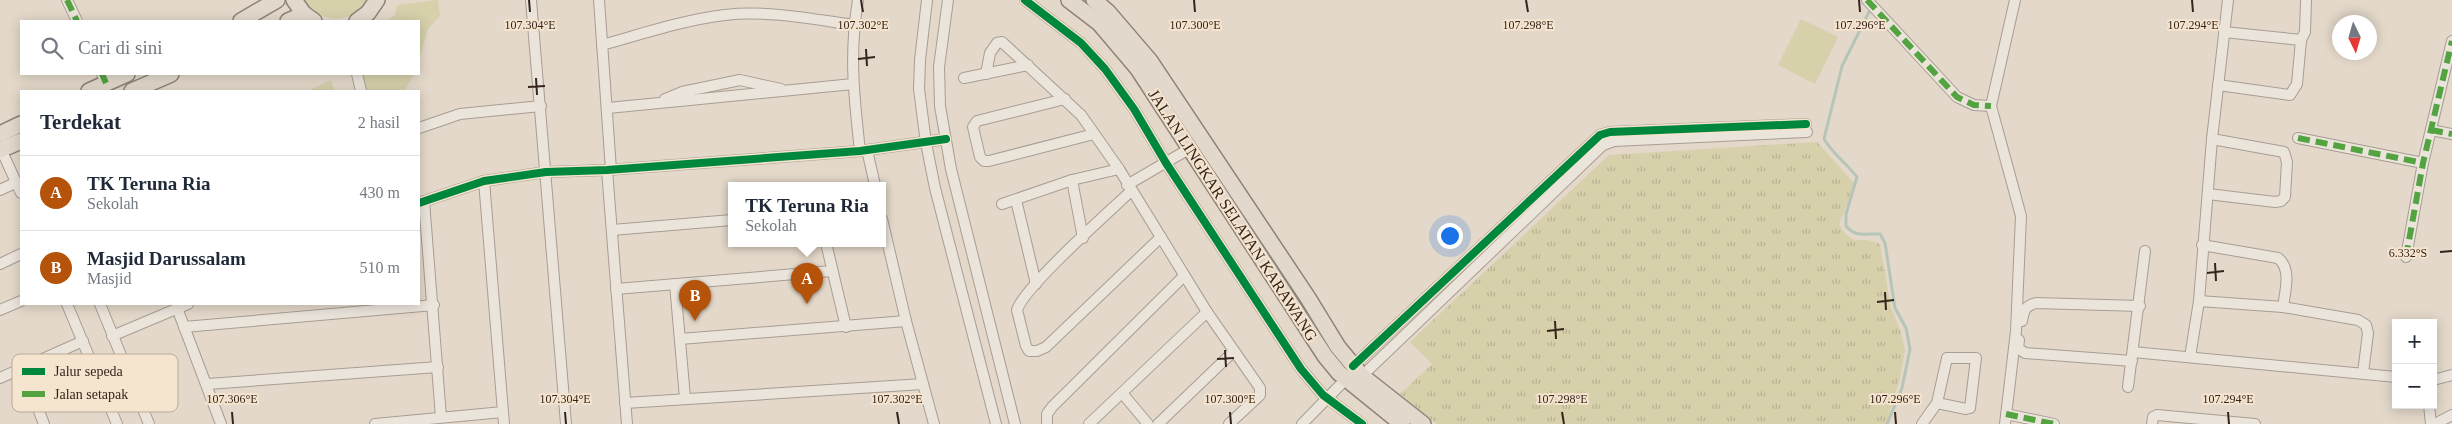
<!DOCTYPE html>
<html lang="id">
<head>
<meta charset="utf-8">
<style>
	body { margin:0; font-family:"Times New Roman",serif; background:#f6f6f7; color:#1f2937 }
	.controls { position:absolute; right:15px; bottom:15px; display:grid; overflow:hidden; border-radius:0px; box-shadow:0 2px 12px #0003 }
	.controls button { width:45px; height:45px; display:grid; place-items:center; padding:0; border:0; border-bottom:1px solid #e0e1e3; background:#fff; color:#1f2937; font:25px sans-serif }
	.compass { position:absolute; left:2332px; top:15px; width:45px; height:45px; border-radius:50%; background:#fff; box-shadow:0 2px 12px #0003; rotate:175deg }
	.you { position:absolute; left:1449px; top:235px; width:18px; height:18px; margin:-12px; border:4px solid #fff; border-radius:50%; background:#1a73e8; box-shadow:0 0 0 8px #1a73e833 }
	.badge { display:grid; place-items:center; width:32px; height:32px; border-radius:50%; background:#b45309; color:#fff; font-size:16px; font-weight:700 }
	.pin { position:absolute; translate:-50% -41px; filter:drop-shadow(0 1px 2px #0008) }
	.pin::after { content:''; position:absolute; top:26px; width:18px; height:15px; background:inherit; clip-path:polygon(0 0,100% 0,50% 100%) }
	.popup { position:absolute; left:728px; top:182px; width:158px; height:65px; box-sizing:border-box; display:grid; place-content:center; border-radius:0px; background:#fff; filter:drop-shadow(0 1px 4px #0005); font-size:16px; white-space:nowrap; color:#747a83 }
	.popup b { font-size:19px; color:#1f2937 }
	.popup::after { content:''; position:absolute; left:50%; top:100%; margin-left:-10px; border:10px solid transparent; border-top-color:#fff }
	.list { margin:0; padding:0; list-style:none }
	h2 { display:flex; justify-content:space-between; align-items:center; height:65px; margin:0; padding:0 20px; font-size:21px }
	h2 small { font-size:16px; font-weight:400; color:#747a83 }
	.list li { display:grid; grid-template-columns:32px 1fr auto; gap:15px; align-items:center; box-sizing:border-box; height:75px; padding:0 20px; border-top:1px solid #e0e1e3 }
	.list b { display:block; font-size:19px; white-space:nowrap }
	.list p { margin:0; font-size:16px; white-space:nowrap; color:#747a83 }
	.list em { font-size:16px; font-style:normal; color:#747a83 }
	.icon { flex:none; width:28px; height:28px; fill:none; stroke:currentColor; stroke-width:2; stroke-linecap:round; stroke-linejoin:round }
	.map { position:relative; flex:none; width:2452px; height:424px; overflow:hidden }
	.search { position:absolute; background:#fff; box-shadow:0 2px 12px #0003; left:20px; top:20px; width:400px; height:55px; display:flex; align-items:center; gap:12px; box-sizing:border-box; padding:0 18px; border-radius:0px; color:#747a83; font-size:19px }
	.panel { position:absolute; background:#fff; box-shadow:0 2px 12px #0003; left:20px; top:90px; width:400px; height:215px; border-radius:0px }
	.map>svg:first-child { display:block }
	.grass { fill:url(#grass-tufts) }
	.park { fill:#d6d0ab }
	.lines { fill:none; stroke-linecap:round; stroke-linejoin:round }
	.stream { stroke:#b5c6b9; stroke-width:3 }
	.street-casing { stroke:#a89d93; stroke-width:12 }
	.primary-casing { stroke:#8d8379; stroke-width:18 }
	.street { stroke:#ebe4db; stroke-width:10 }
	.primary { stroke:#e2d9cc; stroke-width:15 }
	.quiet { stroke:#53a341; stroke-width:6; stroke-dasharray:12 6; stroke-linecap:butt }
	.cycleway-casing { stroke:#f5e4ce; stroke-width:11 }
	.cycleway { stroke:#00873e; stroke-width:8 }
	.ticks { fill:none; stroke:#35241c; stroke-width:2 }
	.labels { text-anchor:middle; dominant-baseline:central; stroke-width:4; stroke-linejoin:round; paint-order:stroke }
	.street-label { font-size:16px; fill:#35241c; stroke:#f5e4ce }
	.key { fill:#f5e4ce; stroke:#ba9; stroke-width:1 }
	.key-label { font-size:14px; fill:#35241c }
	.ticks-label { font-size:12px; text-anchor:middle; fill:#35241c; stroke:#f5e4ce; stroke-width:4; stroke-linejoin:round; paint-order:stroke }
</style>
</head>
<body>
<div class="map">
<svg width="2452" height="424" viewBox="0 0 2452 424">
	<defs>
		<pattern id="grass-tufts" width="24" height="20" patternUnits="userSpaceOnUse" patternTransform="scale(1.25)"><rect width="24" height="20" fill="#d6d0ab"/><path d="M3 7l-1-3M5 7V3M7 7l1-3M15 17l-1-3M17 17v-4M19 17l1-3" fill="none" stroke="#b8b293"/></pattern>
	</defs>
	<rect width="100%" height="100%" fill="#e3d8c9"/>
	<path class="grass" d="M1817 142 1855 184 1839 224C1854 250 1859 234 1880 244L1891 308 1900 330 1905 350 1900 378 1886 424H1437L1400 394 1432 364 1410 342 1609 155Z"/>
	<g class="park">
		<path d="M302 0H368C354 26 317 23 302 0Z"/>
		<polygon points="438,0 440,16 428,29 419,60 419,21 387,21 395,15 397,5"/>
		<polygon points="1801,19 1838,37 1815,84 1778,65"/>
		<polygon points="360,74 414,74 404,91 364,91"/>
		<polygon points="331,80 334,91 308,91"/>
	</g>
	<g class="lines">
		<path class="stream" d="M1869 12 1842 66 1824 139C1833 154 1846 163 1857 177L1846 214V226C1856 238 1865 233 1880 234L1885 243 1895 308 1906 328 1910 349 1902 388 1887 424"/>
		<g class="street-casing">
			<g id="street">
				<polyline points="67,0 77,21"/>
				<polyline points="531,0 566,424"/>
				<polyline points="599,0 611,170"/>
				<path d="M858 0C849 54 854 97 860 151"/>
				<polyline points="927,0 920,60 919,89 926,143 935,188 996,424"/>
				<polyline points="948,0 939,67 940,106 951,169 1015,424"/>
				<polyline points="1025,0 1081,43 1105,69 1134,109 1166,163 1301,369 1323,395 1362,424"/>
				<polyline points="1867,0 1957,97 1974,105 1991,106"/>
				<polyline points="2224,32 2301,40 2305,32 2306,0"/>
				<path d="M602 45C642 34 683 20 725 15 767 10 812 19 854 25"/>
				<polyline points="102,74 106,83"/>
				<polyline points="357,74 361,91"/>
				<polyline points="986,74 990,53 997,43 1002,42 1081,115 1119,169 1207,312 1260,388 1260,395 1229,424"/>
				<polyline points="964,78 1028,65"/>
				<polyline points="2218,85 2290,95 2297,84 2301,40"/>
				<polyline points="665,99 682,92 740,80 781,89"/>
				<polyline points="1065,99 977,121 973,127 980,157 984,161 989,161 1094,134"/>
				<polyline points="608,108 853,84"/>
				<polyline points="419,128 460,114 541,106"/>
				<polyline points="2431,130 2452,134"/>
				<polyline points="2298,138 2423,163"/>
				<polyline points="0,147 21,193"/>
				<polyline points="867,150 875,185"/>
				<polyline points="607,170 627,424"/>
				<polyline points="1072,180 1083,238"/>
				<polyline points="484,181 504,424"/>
				<polyline points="1127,185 1189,149"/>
				<polyline points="0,190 17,182"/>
				<path d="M1131 191C1109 212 1024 287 1017 310L1026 346 1029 351H1037L1046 347 1161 237"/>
				<polyline points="2208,194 2275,202 2281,201 2285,197 2287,162 2284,152 2212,139"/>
				<polyline points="1016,200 1036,284"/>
				<polyline points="424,201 441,417"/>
				<polyline points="419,203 484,181 546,172 607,170 860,151 946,139"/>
				<polyline points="1002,204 1072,180 1119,169"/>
				<polyline points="882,219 906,321 934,424"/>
				<polyline points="612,230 732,220"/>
				<polyline points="826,243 846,327"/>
				<path d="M2202 245 2278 258C2292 269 2285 291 2283 307"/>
				<polyline points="2406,257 2423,163 2452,41"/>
				<polyline points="0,264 21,254"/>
				<polyline points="675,284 685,398"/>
				<polyline points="616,289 832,271"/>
				<polyline points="2199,301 2283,307 2358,320 2366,325 2368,333 2363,373"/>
				<polyline points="67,304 117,424"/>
				<polyline points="100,304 149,424"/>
				<polyline points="177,308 221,424"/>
				<polyline points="0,310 21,301"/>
				<path d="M2022 321C2024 310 2025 306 2036 303L2140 306"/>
				<polyline points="184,327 434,305"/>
				<polyline points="112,336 188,304"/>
				<polyline points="680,339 906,321"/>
				<polyline points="2019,340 2018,348 2025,353 2132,361"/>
				<polyline points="2133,352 2396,377"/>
				<polyline points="2190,357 2199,301 2212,139 2228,0"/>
				<polyline points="1353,366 1600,135 1610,132 1806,124"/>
				<polyline points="22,368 44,424"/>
				<polyline points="1362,376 1603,145 1614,141 1807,132"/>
				<polyline points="0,378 83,341"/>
				<polyline points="2433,380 2452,375"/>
				<polyline points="208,384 438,367"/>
				<polyline points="2128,387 2145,251"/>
				<polyline points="1122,393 1148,424"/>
				<polyline points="625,403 923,384"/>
				<polyline points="2429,405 2431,424"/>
				<polyline points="2006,414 2054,424"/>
				<polyline points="375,424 503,412"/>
				<polyline points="1047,424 1047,414 1052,407 1184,276"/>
				<polyline points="1089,424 1207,312"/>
				<polyline points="1158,424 1234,351"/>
				<polyline points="1302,424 1346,379"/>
				<polyline points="1922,424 1937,403 1947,358 1976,358 1970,408 1966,409 1937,403"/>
				<polyline points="2005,424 2016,331 2021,216 1991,106 2015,0"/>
				<polyline points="2152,424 2153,417 2157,415 2255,424"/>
				<polyline points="2435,424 2452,415"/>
			</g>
		</g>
		<g class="primary-casing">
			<g id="primary">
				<polyline points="294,0 304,14 314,21"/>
				<polyline points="1069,0 1099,23 1138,69 1325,356 1339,373 1402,424"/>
				<polyline points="1094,0 1108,12 1150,61 1308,298 1338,347 1362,376 1423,424"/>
				<polyline points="241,21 277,0"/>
				<polyline points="288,21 304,14"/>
				<polyline points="357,21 368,13 377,0"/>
				<polyline points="89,91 127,74"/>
				<polyline points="132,91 171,74"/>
				<polyline points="0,134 21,124"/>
				<polyline points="0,150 21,141"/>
			</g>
		</g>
		<use href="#street" class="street"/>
		<use href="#primary" class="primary"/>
		<g class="quiet">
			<polyline points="67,0 77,21"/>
			<polyline points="1867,0 1957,97 1974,105 1991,106"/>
			<polyline points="102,74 106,83"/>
			<polyline points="2431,130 2452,134"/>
			<polyline points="2298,138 2423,163"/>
			<polyline points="2406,257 2423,163 2452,41"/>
			<polyline points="2006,414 2054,424"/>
		</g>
		<g class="cycleway-casing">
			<g id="cycleway">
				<polyline points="1025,0 1081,43 1105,69 1134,109 1166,163 1301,369 1323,395 1362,424"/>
				<polyline points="419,203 484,181 546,172 607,170 860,151 946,139"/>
				<polyline points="1353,366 1600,135 1610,132 1806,124"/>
			</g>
		</g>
		<use href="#cycleway" class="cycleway"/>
	</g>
	<path class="ticks" d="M529 0 530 12M861 0 863 12M1194 0 1195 12M1526 0 1528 12M1859 0 1860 12M2192 0 2193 12M866 49 867 66M858 59 875 57M536 78 537 95M528 87 545 86M2440 252 2452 251M2215 263 2216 281M2207 273 2224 271M1885 292 1886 310M1877 302 1894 300M1555 321 1556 339M1547 331 1564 329M1225 350 1226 367M1217 359 1234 358M232 412 233 424M565 412 566 424M897 412 899 424M1230 412 1231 424M1562 412 1564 424M1895 412 1896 424M2228 412 2229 424"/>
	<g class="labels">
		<g class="street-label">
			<text transform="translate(1233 215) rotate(57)">JALAN LINGKAR SELATAN KARAWANG</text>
		</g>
	</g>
	<rect x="12" y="354" width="166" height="58" rx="8" class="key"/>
	<rect x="22" y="368" width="23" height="7" fill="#00873e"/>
	<rect x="22" y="391" width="23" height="6" fill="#53a341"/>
	<g class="key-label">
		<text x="54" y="376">Jalur sepeda</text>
		<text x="54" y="399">Jalan setapak</text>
	</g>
	<g class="ticks-label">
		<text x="530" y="29">107.304°E</text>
		<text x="863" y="29">107.302°E</text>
		<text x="1195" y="29">107.300°E</text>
		<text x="1528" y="29">107.298°E</text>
		<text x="1860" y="29">107.296°E</text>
		<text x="2193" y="29">107.294°E</text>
		<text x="2408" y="257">6.332°S</text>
		<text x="232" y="403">107.306°E</text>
		<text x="565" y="403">107.304°E</text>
		<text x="897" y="403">107.302°E</text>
		<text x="1230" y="403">107.300°E</text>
		<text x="1562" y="403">107.298°E</text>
		<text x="1895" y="403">107.296°E</text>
		<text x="2228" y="403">107.294°E</text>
	</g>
</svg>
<div class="controls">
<button>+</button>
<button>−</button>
</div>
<svg class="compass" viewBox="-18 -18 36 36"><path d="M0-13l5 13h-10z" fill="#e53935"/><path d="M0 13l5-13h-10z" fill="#747a83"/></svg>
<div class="you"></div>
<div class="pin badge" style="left:807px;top:304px">A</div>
<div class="popup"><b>TK Teruna Ria</b>Sekolah</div>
<div class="pin badge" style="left:695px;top:321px">B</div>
<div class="search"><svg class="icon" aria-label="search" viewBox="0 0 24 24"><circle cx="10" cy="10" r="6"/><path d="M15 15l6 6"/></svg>Cari di sini</div>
<section class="panel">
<h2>Terdekat<small>2 hasil</small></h2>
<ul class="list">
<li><span class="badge">A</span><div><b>TK Teruna Ria</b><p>Sekolah</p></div><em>430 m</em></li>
<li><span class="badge">B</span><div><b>Masjid Darussalam</b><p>Masjid</p></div><em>510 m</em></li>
</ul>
</section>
</div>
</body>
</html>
